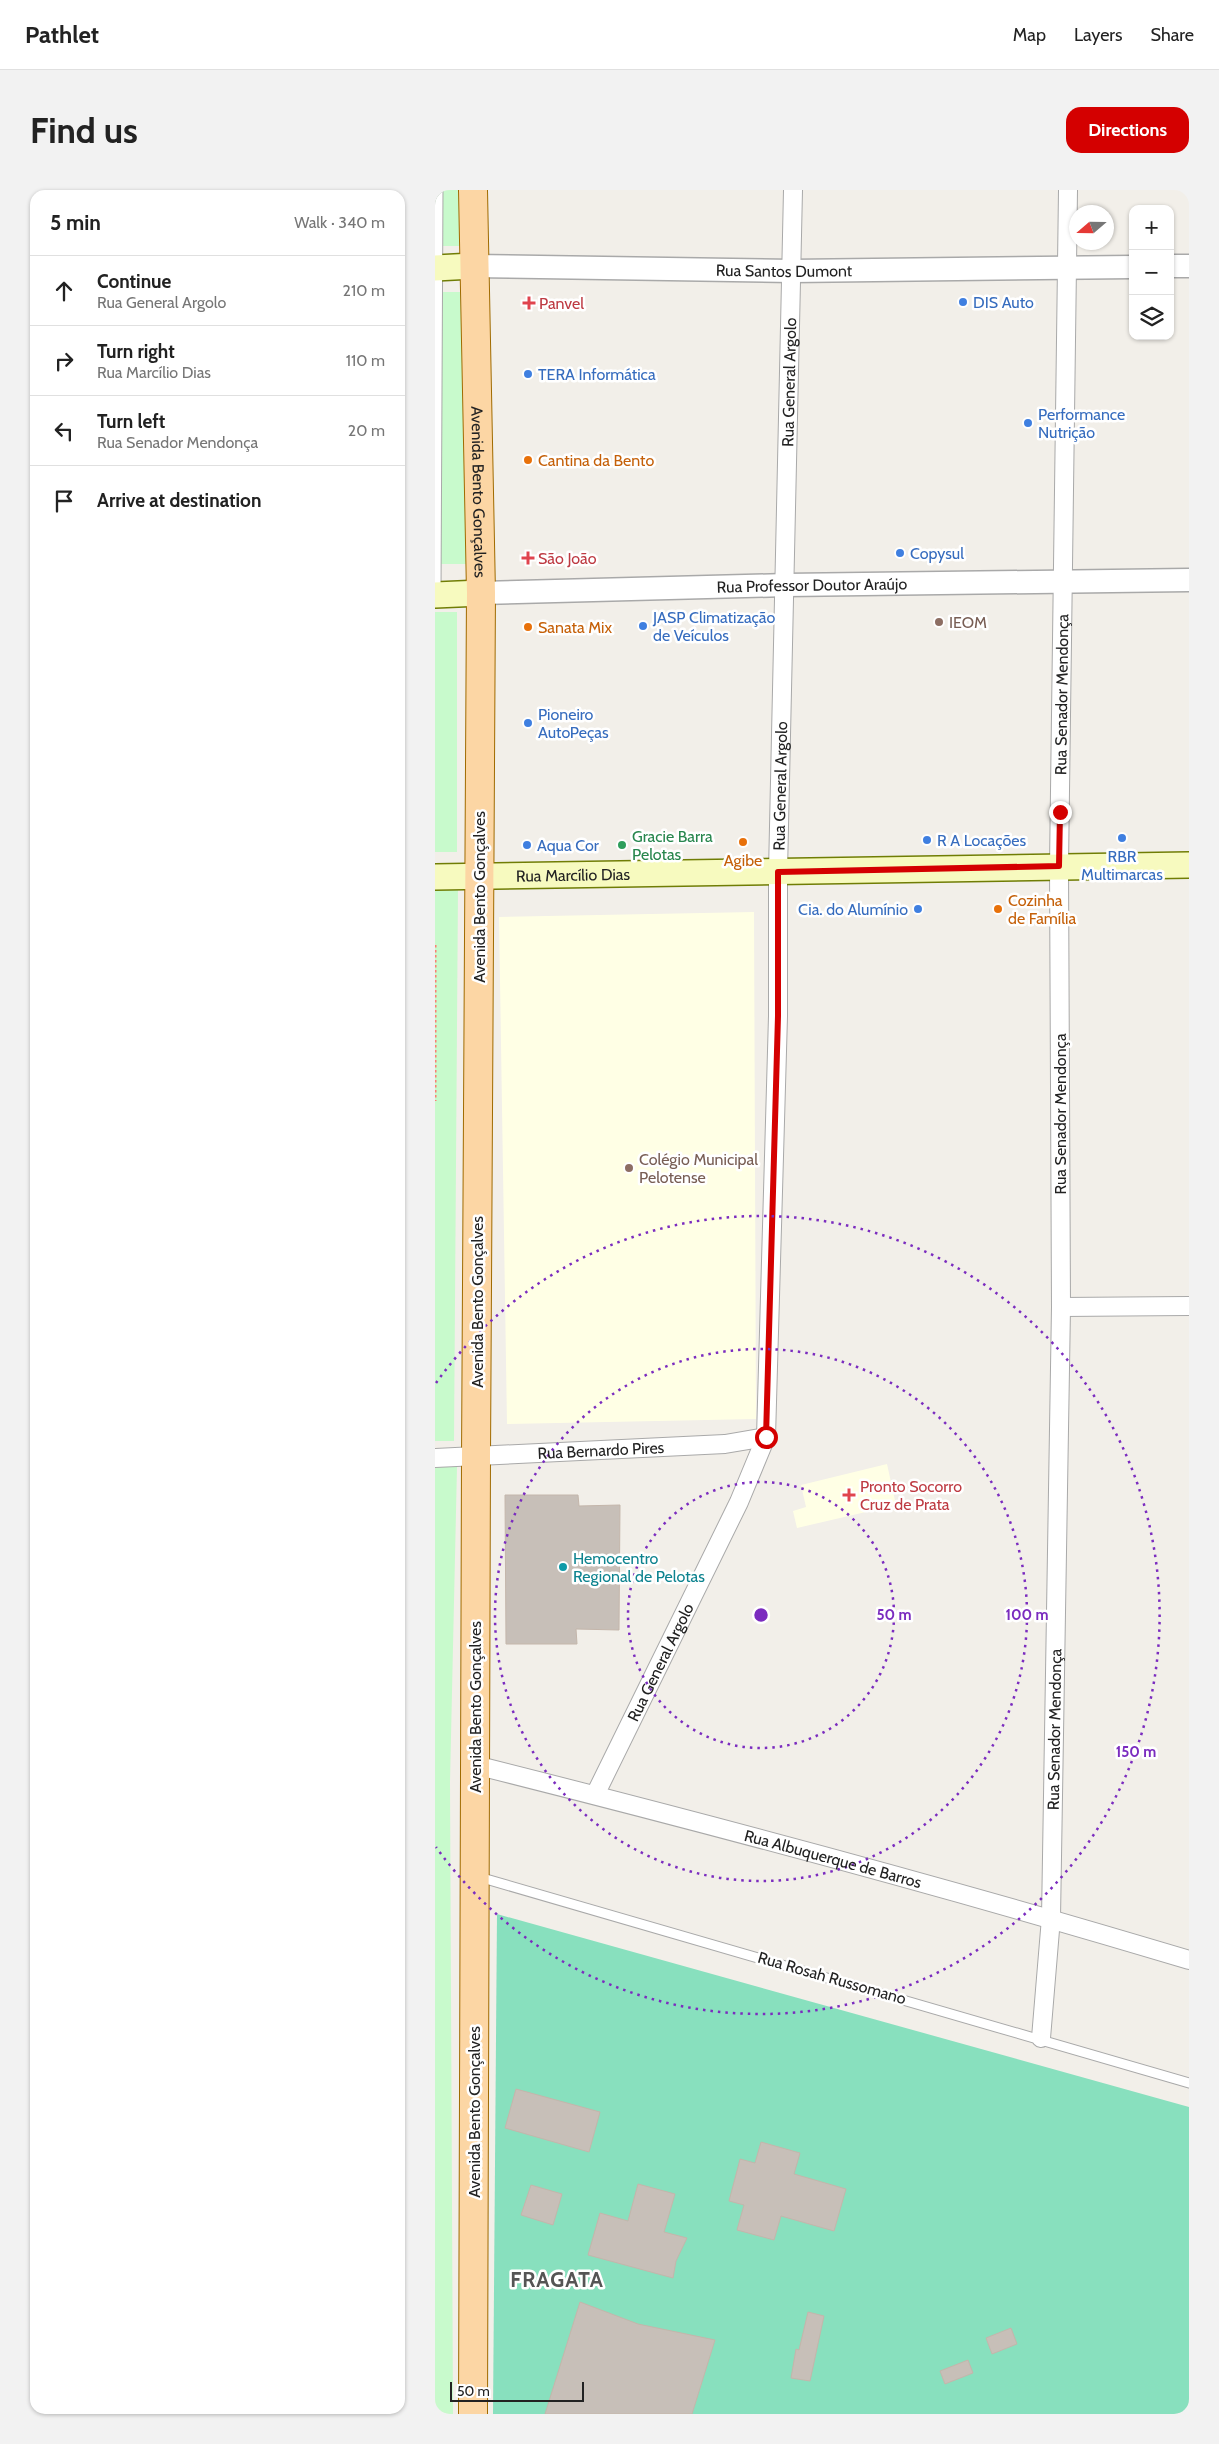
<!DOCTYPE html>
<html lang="en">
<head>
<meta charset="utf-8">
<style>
	body { margin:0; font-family:Cabin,sans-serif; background:#f2f2f2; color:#222 }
	.controls { position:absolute; right:15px; top:15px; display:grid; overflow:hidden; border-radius:10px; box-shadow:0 1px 4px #0004 }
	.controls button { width:45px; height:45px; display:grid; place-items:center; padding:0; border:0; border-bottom:1px solid #e0e0e0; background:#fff; color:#222; font:25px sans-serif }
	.compass { position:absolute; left:634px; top:15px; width:45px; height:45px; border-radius:50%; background:#fff; box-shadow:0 1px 4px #0004; rotate:250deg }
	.scale { position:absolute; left:15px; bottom:12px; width:134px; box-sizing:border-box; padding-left:5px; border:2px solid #222; border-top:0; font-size:14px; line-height:18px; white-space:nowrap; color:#222; -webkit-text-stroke:4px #fff; paint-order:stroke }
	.stop { position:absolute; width:15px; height:15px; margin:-11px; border:4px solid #d40000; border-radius:50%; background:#fff }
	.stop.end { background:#d40000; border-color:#fff; box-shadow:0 1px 5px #0008 }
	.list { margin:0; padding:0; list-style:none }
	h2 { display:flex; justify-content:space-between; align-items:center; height:65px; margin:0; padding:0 20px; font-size:21px }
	h2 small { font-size:16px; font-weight:400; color:#767676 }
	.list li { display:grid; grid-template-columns:32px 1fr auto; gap:15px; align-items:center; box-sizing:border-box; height:70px; padding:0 20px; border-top:1px solid #e0e0e0 }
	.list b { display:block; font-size:19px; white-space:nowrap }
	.list p { margin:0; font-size:16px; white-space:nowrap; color:#767676 }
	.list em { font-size:16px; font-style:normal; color:#767676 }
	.icon { flex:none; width:28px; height:28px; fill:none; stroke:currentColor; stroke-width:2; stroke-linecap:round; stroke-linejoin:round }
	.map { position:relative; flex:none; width:754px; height:2224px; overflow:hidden; border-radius:15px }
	header { display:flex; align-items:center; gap:30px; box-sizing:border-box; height:70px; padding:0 25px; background:#fff; border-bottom:1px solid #e0e0e0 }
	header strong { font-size:24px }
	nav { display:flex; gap:28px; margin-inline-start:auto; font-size:18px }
	.intro { display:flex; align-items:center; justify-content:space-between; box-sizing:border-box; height:120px; padding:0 30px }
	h1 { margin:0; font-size:35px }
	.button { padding:12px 22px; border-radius:15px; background:#d40000; color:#fff; font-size:18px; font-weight:700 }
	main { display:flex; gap:30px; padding:0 30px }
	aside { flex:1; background:#fff; border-radius:15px; box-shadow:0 1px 4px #0004 }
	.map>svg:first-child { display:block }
	.education { fill:#ffffe5 }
	.park { fill:#c8facc }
	.pitch { fill:#88e0be }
	.building { fill:#c7bfb8; stroke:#c4b6ab }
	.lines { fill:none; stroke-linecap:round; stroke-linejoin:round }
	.service-casing { stroke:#a9a9a9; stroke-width:11 }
	.minor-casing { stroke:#a9a9a9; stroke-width:20 }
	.tertiary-casing { stroke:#a9a9a9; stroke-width:25 }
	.secondary-casing { stroke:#707d05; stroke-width:28 }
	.primary-casing { stroke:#a06b00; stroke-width:30 }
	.path { stroke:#fa8072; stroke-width:3; stroke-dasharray:2.5 2.5; stroke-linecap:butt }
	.service { stroke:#fff; stroke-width:9 }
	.minor { stroke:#fff; stroke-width:18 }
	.tertiary { stroke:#fff; stroke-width:22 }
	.secondary { stroke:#f7fabf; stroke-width:25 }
	.primary { stroke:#fcd6a4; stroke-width:28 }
	.route { stroke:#d40000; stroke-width:6 }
	.ring { fill:none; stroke:#7b2cbf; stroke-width:2.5; stroke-dasharray:2.5 5 }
	.shop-dot { fill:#3f7fe0; stroke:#fff; stroke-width:2 }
	.health-dot { fill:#e0444e; stroke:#fff; stroke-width:2 }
	.food-dot { fill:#e8710a; stroke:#fff; stroke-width:2 }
	.education-dot { fill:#8d6e63; stroke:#fff; stroke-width:2 }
	.leisure-dot { fill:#2e9e5b; stroke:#fff; stroke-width:2 }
	.culture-dot { fill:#0f9aa8; stroke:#fff; stroke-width:2 }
	.labels { text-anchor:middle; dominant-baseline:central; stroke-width:5; stroke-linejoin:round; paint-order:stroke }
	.street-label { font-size:16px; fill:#222; stroke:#fff }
	.shop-label { font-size:16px; fill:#366cbe; stroke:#fff; text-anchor:start }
	.health-label { font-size:16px; fill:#be3a42; stroke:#fff; text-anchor:start }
	.food-label { font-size:16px; fill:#c56008; stroke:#fff; text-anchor:start }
	.education-label { font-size:16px; fill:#785e54; stroke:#fff; text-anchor:start }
	.leisure-label { font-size:16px; fill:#27864d; stroke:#fff; text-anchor:start }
	.culture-label { font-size:16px; fill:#0d838f; stroke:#fff; text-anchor:start }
	.district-label { font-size:21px; font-weight:bold; letter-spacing:1px; fill:#555; stroke:#fff }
	.centre { fill:#7b2cbf; stroke:#fff; stroke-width:2.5 }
	.ring-label { font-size:15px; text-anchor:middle; font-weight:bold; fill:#7b2cbf; stroke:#fff; stroke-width:5; stroke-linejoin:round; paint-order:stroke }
</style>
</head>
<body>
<header>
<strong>Pathlet</strong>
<nav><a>Map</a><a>Layers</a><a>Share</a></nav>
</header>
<div class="intro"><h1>Find us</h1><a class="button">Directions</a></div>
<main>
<aside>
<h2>5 min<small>Walk · 340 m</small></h2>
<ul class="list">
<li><svg class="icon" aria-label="ahead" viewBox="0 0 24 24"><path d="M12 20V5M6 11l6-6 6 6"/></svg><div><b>Continue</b><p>Rua General Argolo</p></div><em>210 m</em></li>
<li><svg class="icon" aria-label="right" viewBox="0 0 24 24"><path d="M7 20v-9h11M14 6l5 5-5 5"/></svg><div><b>Turn right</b><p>Rua Marcílio Dias</p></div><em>110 m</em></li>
<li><svg class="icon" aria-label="left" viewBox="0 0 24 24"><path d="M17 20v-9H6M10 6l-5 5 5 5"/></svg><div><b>Turn left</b><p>Rua Senador Mendonça</p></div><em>20 m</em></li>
<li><svg class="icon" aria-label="arrive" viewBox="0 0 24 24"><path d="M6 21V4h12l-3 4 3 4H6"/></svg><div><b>Arrive at destination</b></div></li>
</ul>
</aside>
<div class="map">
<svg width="754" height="2224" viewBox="0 0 754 2224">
	<rect width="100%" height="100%" fill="#f2efe9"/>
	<g class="education">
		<polygon points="319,722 321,1229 72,1234 64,727"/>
		<polygon points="452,1274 461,1315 362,1338 358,1321 371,1317 366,1295"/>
	</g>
	<g class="park">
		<rect x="0" y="0" width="38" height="56"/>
		<polygon points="0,102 32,102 31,374 0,374"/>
		<rect x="0" y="422" width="22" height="240"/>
		<polygon points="23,698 19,1251 0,1251 0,699"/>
		<polygon points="0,1277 22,1277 15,1592 18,2224 0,2224"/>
	</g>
	<polygon class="pitch" points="62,1724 754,1917 754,2224 58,2224"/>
	<g class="building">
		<polygon points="70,1305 143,1305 144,1316 185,1315 184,1440 141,1439 142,1454 71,1454"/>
		<polygon points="81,1899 165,1922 154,1962 70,1938"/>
		<polygon points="326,1952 365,1963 359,1984 411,1999 399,2041 346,2026 339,2050 302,2040 309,2015 294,2011 303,1977 305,1969 320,1973"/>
		<polygon points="203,1994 240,2004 229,2042 252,2048 241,2071 238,2088 153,2065 165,2023 193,2031"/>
		<polygon points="96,1995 127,2004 118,2035 86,2025"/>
		<polygon points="145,2112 203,2134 280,2150 257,2224 110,2224"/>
		<polygon points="373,2122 389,2126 375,2191 356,2188 361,2159 364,2160"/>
		<polygon points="576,2138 582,2154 557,2164 551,2148"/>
		<polygon points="533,2170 538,2183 510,2194 505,2181"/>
	</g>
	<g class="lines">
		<g class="service-casing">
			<g id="service">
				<polyline points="1,402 3,0"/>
				<polyline points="44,1687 754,1893"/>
			</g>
		</g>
		<g class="minor-casing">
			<g id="minor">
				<polyline points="626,1117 754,1116"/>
				<path id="s1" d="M0 1268 290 1254 331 1247"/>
				<path id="s2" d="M40 1575C279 1635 518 1699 754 1770"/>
				<path id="s3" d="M160 1605 304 1312 331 1247 343 826V682L358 0"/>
				<path id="s4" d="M606 1848 616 1728 626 1117 624 676 633 0"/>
			</g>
		</g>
		<g class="tertiary-casing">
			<g id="tertiary">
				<path id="s5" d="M38 76 357 81 698 77"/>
				<polyline points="735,76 754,76"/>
				<path id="s6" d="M46 403 351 395 754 390"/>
			</g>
		</g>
		<g class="secondary-casing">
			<g id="secondary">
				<polyline points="0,78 38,76"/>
				<polyline points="0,405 46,403"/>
				<path id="s7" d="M0 687 754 675"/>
			</g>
		</g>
		<g class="primary-casing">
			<g id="primary">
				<path id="s8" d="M38 0 46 403 41 1267 38 2224"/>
			</g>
		</g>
		<polyline class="path" points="0,755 0,911"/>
		<use href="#service" class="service"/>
		<use href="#minor" class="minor"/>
		<use href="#tertiary" class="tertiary"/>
		<use href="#secondary" class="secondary"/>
		<use href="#primary" class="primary"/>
	</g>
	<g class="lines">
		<polyline class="route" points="331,1247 343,826 343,682 624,676 625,622"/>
	</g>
	<g class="ring">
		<circle cx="326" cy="1425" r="133"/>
		<circle cx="326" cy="1425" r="266"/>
		<path d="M1 1193A399 399 0 1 1 1 1657"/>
	</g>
	<g class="shop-dot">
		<circle cx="528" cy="112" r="5"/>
		<circle cx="93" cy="184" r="5"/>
		<circle cx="593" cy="233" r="5"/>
		<circle cx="465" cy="363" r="5"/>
		<circle cx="208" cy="436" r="5"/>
		<circle cx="93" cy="533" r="5"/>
		<circle cx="687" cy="648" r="5"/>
		<circle cx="492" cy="650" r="5"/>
		<circle cx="92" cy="655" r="5"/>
		<circle cx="483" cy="719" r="5"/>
	</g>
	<g class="health-dot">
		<path d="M91.5 105.5h5v5h5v5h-5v5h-5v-5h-5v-5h5z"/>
		<path d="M90.5 360.5h5v5h5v5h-5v5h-5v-5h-5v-5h5z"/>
		<path d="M411.5 1297.5h5v5h5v5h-5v5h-5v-5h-5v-5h5z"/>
	</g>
	<g class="food-dot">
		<circle cx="93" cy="270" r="5"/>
		<circle cx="93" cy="437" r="5"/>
		<circle cx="308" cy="652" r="5"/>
		<circle cx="563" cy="719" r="5"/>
	</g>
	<g class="education-dot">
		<circle cx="504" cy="432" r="5"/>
		<circle cx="194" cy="978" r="5"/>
	</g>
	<circle class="leisure-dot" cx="187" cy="655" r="5"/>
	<circle class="culture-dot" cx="128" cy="1377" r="5"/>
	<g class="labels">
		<g class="street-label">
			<text stroke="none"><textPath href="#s5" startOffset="311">Rua Santos Dumont</textPath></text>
			<text stroke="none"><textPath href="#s3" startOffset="1452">Rua General Argolo</textPath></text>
			<text stroke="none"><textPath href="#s8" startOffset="302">Avenida Bento Gonçalves</textPath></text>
			<text stroke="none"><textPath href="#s6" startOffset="331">Rua Professor Doutor Araújo</textPath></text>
			<text stroke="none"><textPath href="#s4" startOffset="1344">Rua Senador Mendonça</textPath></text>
			<text stroke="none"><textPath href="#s3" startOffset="1048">Rua General Argolo</textPath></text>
			<text stroke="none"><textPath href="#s7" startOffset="138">Rua Marcílio Dias</textPath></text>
			<text transform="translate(44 707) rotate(-90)">Avenida Bento Gonçalves</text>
			<text transform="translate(625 924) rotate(-90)">Rua Senador Mendonça</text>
			<text transform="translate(42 1112) rotate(-90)">Avenida Bento Gonçalves</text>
			<text stroke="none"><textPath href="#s1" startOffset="166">Rua Bernardo Pires</textPath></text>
			<text stroke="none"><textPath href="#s3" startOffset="148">Rua General Argolo</textPath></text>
			<text transform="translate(40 1517) rotate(-90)">Avenida Bento Gonçalves</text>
			<text stroke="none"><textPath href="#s4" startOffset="309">Rua Senador Mendonça</textPath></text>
			<text stroke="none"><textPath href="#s2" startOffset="370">Rua Albuquerque de Barros</textPath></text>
			<text transform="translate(397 1788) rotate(16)">Rua Rosah Russomano</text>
			<text transform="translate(39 1922) rotate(-90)">Avenida Bento Gonçalves</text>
		</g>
		<g class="shop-label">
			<text x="538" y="112">DIS Auto</text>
			<text x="103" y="184">TERA Informática</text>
			<text x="603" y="224">Performance<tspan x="603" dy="18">Nutrição</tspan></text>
			<text x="475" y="363">Copysul</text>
			<text x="218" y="427">JASP Climatização<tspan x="218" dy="18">de Veículos</tspan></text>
			<text x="103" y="524">Pioneiro<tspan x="103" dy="18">AutoPeças</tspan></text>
			<text x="502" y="650">R A Locações</text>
			<text x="102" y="655">Aqua Cor</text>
			<text x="687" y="666" text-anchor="middle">RBR<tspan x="687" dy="18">Multimarcas</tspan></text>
			<text x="473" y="719" text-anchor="end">Cia. do Alumínio</text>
		</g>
		<g class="health-label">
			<text x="104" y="113">Panvel</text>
			<text x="103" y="368">São João</text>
			<text x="425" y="1296">Pronto Socorro<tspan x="425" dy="18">Cruz de Prata</tspan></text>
		</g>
		<g class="food-label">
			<text x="103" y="270">Cantina da Bento</text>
			<text x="103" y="437">Sanata Mix</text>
			<text x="308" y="670" text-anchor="middle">Agibe</text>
			<text x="573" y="710">Cozinha<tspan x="573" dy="18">de Família</tspan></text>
		</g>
		<g class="education-label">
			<text x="514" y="432">IEOM</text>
			<text x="204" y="969">Colégio Municipal<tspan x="204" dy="18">Pelotense</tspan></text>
		</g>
		<g class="leisure-label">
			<text x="197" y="646">Gracie Barra<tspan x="197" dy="18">Pelotas</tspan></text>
		</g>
		<g class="culture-label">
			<text x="138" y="1368">Hemocentro<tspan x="138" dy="18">Regional de Pelotas</tspan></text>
		</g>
		<g class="district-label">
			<text x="122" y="2089">FRAGATA</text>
		</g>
	</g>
	<circle cx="326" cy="1425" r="8" class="centre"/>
	<g class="ring-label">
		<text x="459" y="1430">50 m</text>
		<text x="592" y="1430">100 m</text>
		<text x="701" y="1567">150 m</text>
	</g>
</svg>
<div class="controls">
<button>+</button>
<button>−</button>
<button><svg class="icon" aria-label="layers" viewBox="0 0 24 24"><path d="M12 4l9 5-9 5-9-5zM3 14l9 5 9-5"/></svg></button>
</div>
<svg class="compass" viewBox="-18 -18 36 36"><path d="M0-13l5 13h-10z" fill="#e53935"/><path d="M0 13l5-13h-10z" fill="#767676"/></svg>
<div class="scale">50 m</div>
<div class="stop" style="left:331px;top:1247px"></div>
<div class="stop end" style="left:625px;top:622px"></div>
</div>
</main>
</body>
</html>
